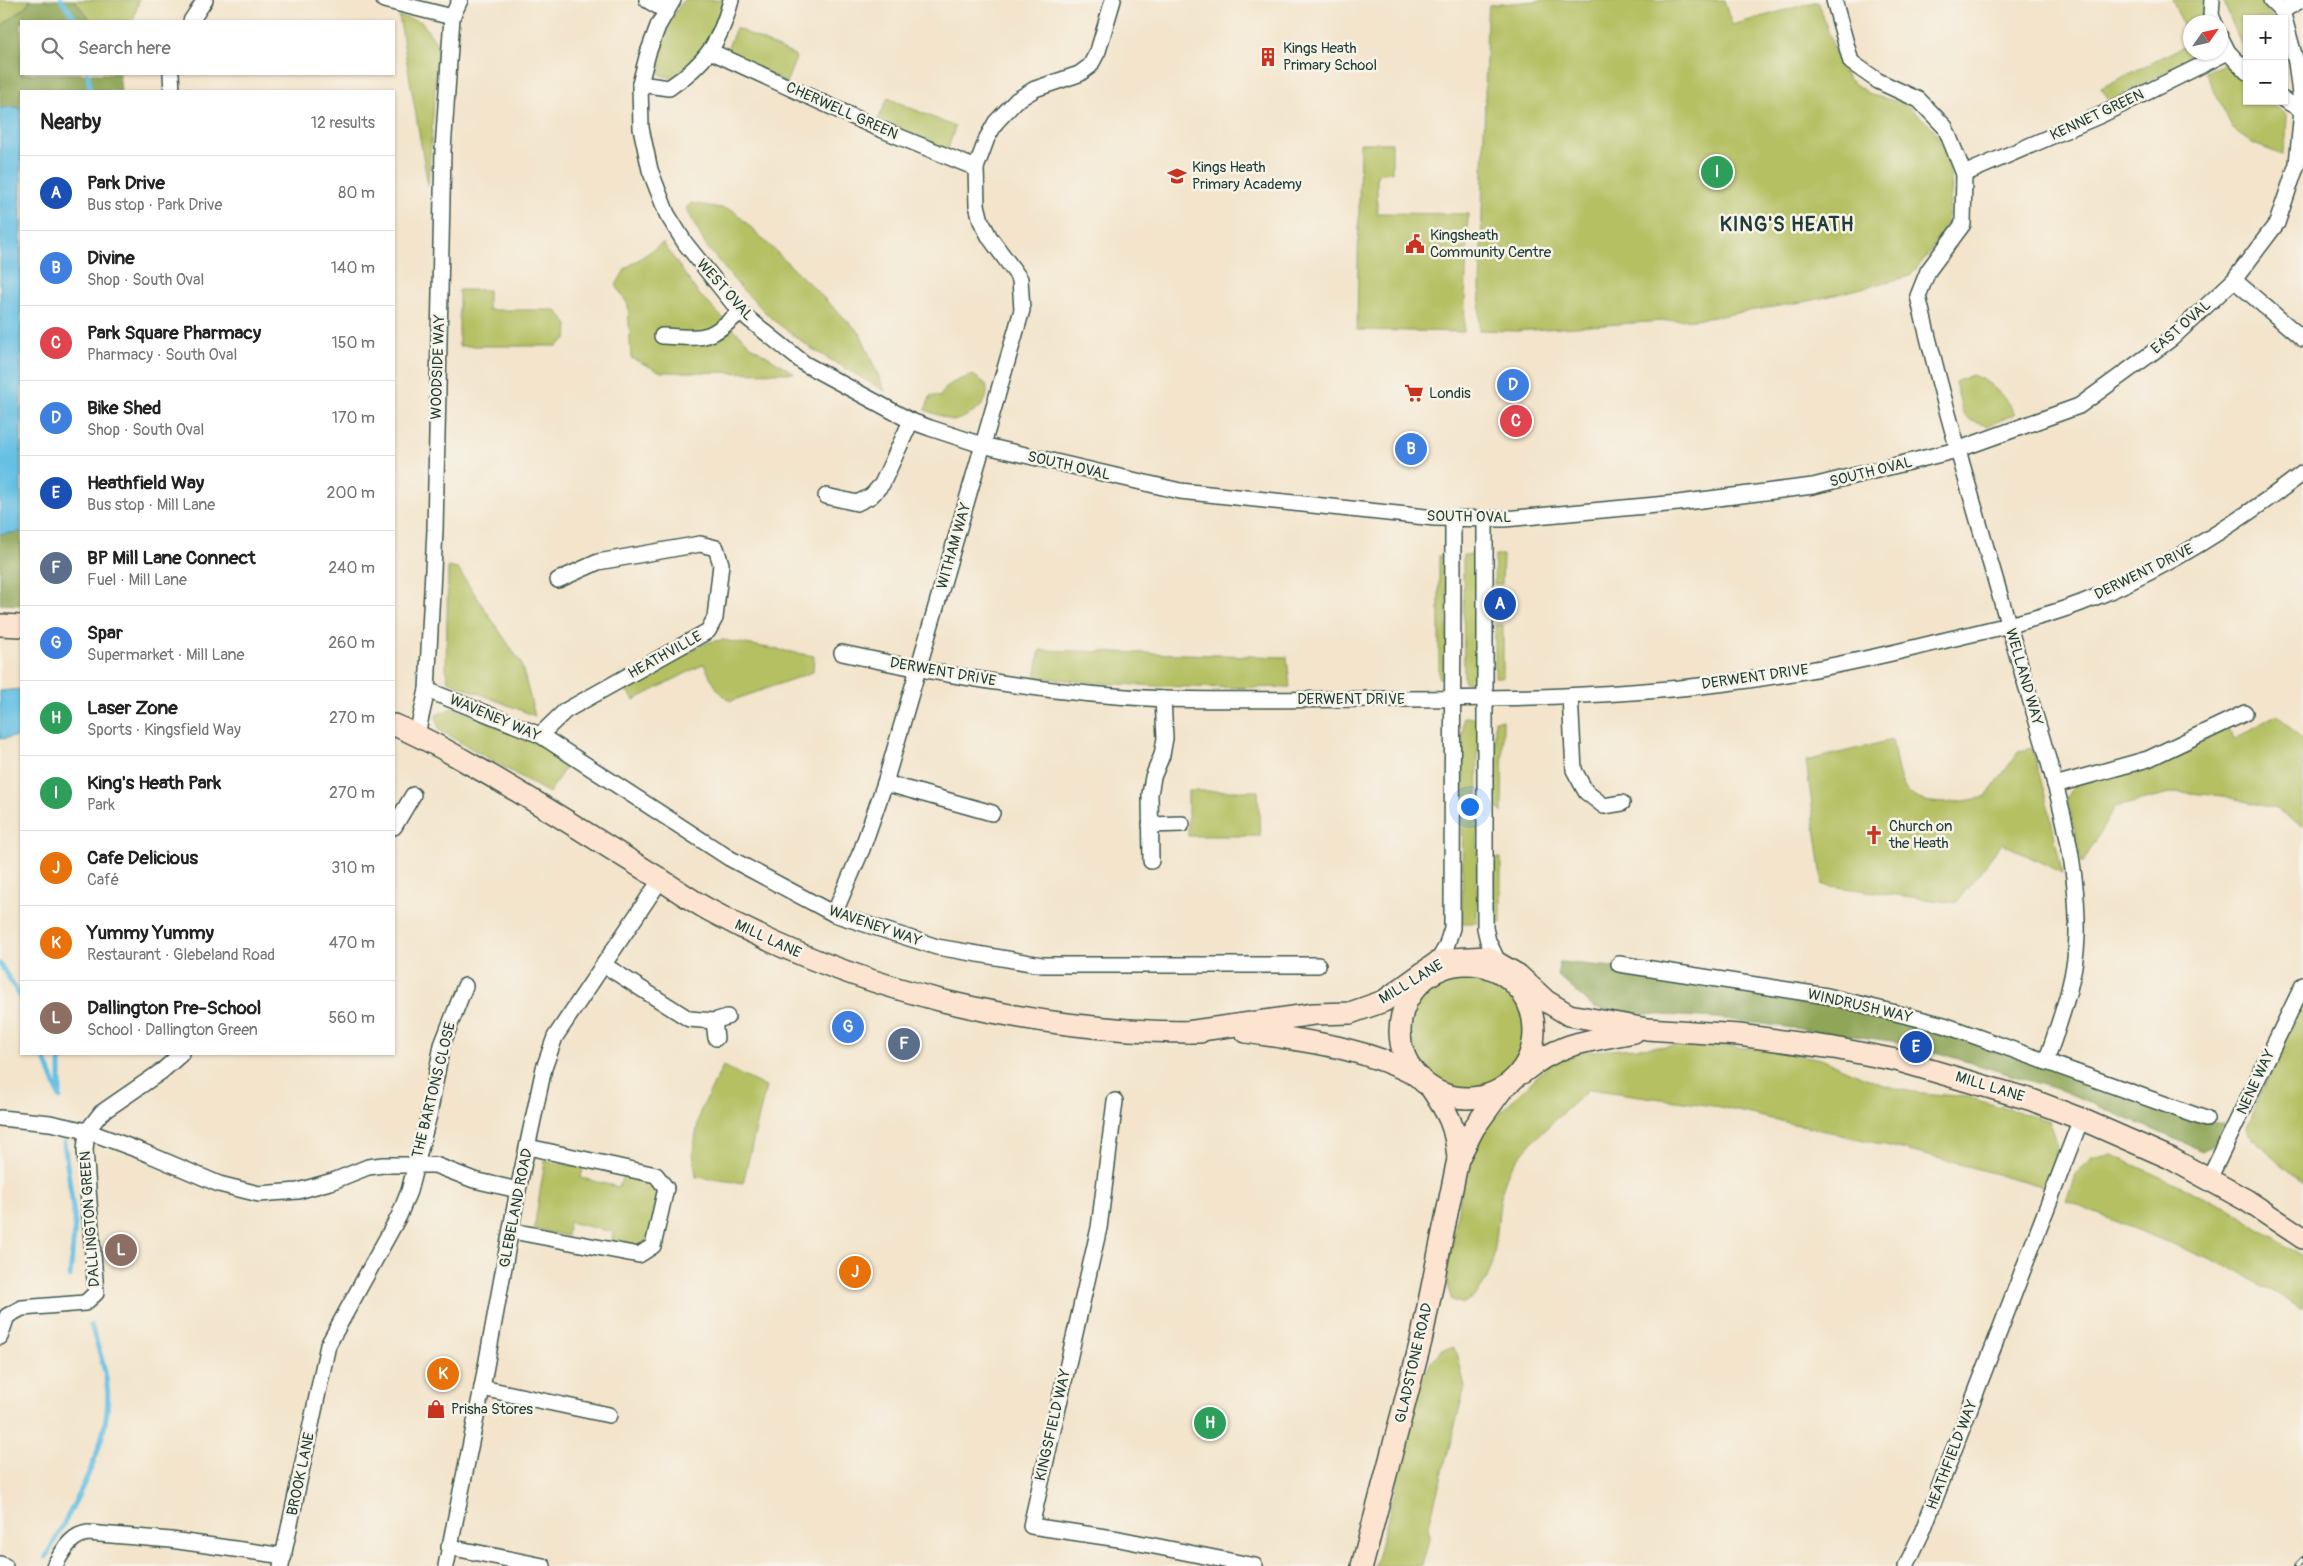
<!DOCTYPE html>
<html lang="en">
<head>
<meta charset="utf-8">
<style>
	body { margin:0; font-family:Pangolin,sans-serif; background:#f6f6f6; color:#222 }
	.controls { position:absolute; right:15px; top:15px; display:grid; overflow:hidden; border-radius:0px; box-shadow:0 1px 4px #0004 }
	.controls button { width:45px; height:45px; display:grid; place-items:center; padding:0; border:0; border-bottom:1px solid #e0e0e0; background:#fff; color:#222; font:25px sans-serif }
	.compass { position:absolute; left:2183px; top:15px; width:45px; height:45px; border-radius:50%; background:#fff; box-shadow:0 1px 4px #0004; rotate:56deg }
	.you { position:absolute; left:1469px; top:806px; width:18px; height:18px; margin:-12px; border:4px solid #fff; border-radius:50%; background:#1a73e8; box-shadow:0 0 0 8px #1a73e833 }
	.badge { display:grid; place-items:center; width:32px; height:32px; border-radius:50%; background:#c8321e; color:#fff; font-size:16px; font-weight:700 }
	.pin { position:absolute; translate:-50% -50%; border:2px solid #fff; box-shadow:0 1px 5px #0006 }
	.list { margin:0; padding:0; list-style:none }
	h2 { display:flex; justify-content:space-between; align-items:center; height:65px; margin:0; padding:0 20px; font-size:21px }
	h2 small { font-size:16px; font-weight:400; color:#767676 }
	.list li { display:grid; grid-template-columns:32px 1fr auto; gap:15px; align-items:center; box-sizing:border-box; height:75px; padding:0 20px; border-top:1px solid #e0e0e0 }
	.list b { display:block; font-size:19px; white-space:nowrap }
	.list p { margin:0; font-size:16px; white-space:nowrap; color:#767676 }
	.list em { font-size:16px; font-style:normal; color:#767676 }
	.icon { flex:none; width:28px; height:28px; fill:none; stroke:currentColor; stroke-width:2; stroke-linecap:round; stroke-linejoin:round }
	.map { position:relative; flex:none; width:2303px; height:1566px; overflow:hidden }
	.search { position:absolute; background:#fff; box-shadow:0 1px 4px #0004; left:20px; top:20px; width:375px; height:55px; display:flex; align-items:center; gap:12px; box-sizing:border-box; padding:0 18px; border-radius:0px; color:#767676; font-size:19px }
	.panel { position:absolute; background:#fff; box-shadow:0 1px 4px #0004; left:20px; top:90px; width:375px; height:965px; border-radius:0px }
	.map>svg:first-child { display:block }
	.green { fill:#b4c062; stroke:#6a7e4b }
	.forest { fill:#8fa658; stroke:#577246 }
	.water { fill:#66c0e4; stroke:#427e8c }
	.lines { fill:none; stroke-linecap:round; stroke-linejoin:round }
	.stream { stroke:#66c0e4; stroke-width:5 }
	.street-casing { stroke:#3f564b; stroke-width:18 }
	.secondary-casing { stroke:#3f564b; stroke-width:24 }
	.street { stroke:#fff; stroke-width:15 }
	.secondary { stroke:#fde4d1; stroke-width:21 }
	.rail-casing { stroke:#1f3d34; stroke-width:5.5 }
	.rail { stroke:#f7f3e8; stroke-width:4; stroke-dasharray:11; stroke-linecap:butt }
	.labels { text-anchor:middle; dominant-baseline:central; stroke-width:5; stroke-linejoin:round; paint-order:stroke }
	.poi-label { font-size:15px; fill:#1f3d34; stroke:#f7f3e8; text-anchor:start }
	.street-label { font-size:15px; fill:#1f3d34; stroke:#f7f3e8 }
	.district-label { font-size:20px; font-weight:bold; letter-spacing:1px; fill:#1f3d34; stroke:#f7f3e8 }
</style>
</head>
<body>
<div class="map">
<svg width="2303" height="1566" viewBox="0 0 2303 1566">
	<rect width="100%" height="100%" fill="#f7f3e8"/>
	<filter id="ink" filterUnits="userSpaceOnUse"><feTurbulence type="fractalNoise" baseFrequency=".02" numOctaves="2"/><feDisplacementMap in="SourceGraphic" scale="10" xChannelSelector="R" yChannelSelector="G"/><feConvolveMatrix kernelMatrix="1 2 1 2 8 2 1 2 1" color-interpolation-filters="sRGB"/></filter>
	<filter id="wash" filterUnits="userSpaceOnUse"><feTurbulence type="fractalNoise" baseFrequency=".0096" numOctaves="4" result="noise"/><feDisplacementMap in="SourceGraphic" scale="20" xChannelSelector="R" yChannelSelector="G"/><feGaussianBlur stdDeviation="1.12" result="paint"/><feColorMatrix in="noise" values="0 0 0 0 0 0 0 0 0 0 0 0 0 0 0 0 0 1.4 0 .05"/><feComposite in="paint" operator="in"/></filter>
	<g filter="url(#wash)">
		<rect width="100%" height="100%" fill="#f3e4cb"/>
		<g class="green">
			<polygon points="0,0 31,0 23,9 0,27"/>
			<polygon points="74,0 139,0 133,21 92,21"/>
			<path d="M684 0H725L717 25 701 54 673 78 661 75 655 62C662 41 669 18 684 0Z"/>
			<polygon points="1547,0 1724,0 1732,25 1818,1 1837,58 1848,79 1871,95 1904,103 1933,128 1948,156 1952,187 1947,223 1930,252 1910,276 1814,300 1708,318 1516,331 1479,330 1487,17 1489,5"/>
			<polygon points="2172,0 2205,0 2212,22 2190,22 2190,41"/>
			<polygon points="2223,0 2259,0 2274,19 2247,19 2247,59"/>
			<polygon points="399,16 422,22 438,46 428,185"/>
			<polygon points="736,28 794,55 796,58 786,83 726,52"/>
			<polygon points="2190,43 2190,52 2203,53 2109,101 2101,88"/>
			<polygon points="2227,63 2247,86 2247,101 2267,101 2287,115 2286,138 2282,155 2254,144 2233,129 2205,72"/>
			<polygon points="888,98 955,127 947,152 877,122"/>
			<polygon points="1360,143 1392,143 1392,172 1377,174 1377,213 1468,214 1464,332 1357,330"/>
			<polygon points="691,203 733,210 860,333 885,391 812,349 773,320 740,287 706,246 686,208"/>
			<polygon points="663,243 698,293 751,346 794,373 661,372 631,358 628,305 616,285 626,268"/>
			<polygon points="459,290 488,290 488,310 556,310 568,325 567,338 557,346 459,346"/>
			<path d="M973 375 986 384C992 406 971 415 954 421L925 410 931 395 940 397C946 383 958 380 973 375Z"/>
			<path d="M1972 375C1991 381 2005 397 2015 414L1987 426 1969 420 1963 413 1955 382Z"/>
			<polygon points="1463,555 1477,555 1478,682 1464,682"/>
			<polygon points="1495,555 1503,555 1502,584 1494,584"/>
			<rect x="1439" y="556" width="8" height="122"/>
			<polygon points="448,567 458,569 521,663 535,716 448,681 446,670"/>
			<rect x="1495" y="625" width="8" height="52"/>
			<path d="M723 640 814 656 813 672 731 701C717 694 711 678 704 664L634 700 623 686 708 642Z"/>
			<path d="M1040 650 1287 657 1290 687C1204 689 1120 686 1035 677Z"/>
			<polygon points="452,708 516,732 568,763 549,793 439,730 436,715"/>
			<polygon points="2277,714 2303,741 2303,827 2277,809 2223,796 2178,792 2115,807 2082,864 2067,799 2074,785 2165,762 2227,728 2235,739"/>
			<polygon points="1463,717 1478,718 1477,923 1462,923"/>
			<polygon points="1495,720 1503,720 1502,813 1494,803"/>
			<path d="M1892 740C1895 754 1897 772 1903 785 1917 812 1963 801 1986 797L2019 751 2032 748 2050 814 2062 873 2002 843 1956 903 1823 885 1806 761Z"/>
			<polygon points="1188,791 1258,791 1260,836 1188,836"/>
			<polygon points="1498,858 1501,858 1501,923 1493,923 1494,865"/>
			<circle cx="1468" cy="1031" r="57"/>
			<polygon points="2303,1000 2303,1183 2248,1135 2246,1128 2277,1055"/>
			<path d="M1701 1044 1780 1051 1821 1059 1880 1084 1912 1092 1967 1097 2049 1121C2063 1152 2056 1157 2042 1186L1898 1148 1720 1107 1589 1089C1567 1110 1516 1151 1506 1178 1491 1218 1506 1280 1464 1304L1452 1300 1448 1288 1447 1271 1468 1155 1488 1124 1556 1058 1576 1052Z"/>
			<polygon points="723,1066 766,1087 743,1183 696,1177 693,1151 700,1112"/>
			<polygon points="2112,1155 2228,1208 2303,1257 2303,1310 2238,1271 2066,1201 2075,1175 2092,1158"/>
			<polygon points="545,1161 583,1167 581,1178 619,1187 623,1176 654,1182 659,1190 648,1240 633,1248 612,1243 613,1232 569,1222 567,1236 534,1229"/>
			<polygon points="1452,1348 1457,1353 1465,1387 1428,1528 1430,1535 1422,1566 1375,1566 1407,1446 1420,1385 1431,1362 1441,1350"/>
		</g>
		<g class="forest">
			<polygon points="31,0 74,0 92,21 21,21 21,74 119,74 121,91 21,91 21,110 17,107 0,108 0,27 23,9"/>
			<polygon points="21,532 21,605 0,604 0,534"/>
			<polygon points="1560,962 1615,967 1823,999 1945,1029 2199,1119 2228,1124 2217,1143 2203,1151 2063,1091 1906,1043 1717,1018 1628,1013 1594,1008 1557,975"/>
		</g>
		<g class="water">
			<polygon points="17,107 21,110 21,532 0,534 0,108"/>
			<polygon points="21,689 21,736 0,739 0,691"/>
		</g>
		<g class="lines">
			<g class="stream">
				<polyline points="61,0 77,21"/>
				<polyline points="88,74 90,91"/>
				<polyline points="0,964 21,998"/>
				<polyline points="43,1054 60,1098"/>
				<polyline points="60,1095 60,1054"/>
				<polyline points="64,1142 75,1222 70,1277"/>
				<path d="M46 1557C71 1509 114 1441 107 1385 105 1365 97 1345 91 1325"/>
			</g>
		</g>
	</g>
	<g filter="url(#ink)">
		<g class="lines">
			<g class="street-casing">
				<g id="street">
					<polyline points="384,0 452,17"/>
					<polyline points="647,0 666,11"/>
					<polyline points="673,0 658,26 648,53 640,84 641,128 650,170 667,214 685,243 740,312 805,364 911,421 930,428 982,445 1180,491 1435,518 1504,519 1678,503 1813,486 1957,450 2079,406 2171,339 2234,280 2277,223 2297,164 2302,110 2296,62 2282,11 2271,0"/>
					<path d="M1834 0 1851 62 1878 81 1919 100 1945 127 1964 174 1963 224 1928 271 1918 296C1948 424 1987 549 2023 675 2048 760 2079 846 2077 935 2076 980 2060 1020 2046 1062"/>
					<polyline points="2212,0 2211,15 2214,22"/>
					<polyline points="2282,11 2301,0"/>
					<polyline points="191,21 205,0"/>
					<polyline points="2220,36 2228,52 2247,72"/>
					<polyline points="710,51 873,126 976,168"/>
					<polyline points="171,74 172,91"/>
					<path d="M640 84 669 88C706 63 720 43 731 0"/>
					<polyline points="2284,100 2302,110"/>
					<polyline points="1964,174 2103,114 2228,52"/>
					<polyline points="2234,280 2303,339"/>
					<path d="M662 336C705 338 707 342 740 312"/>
					<polyline points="826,496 857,503 871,496 882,484 911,421"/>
					<polyline points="1485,519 1485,928 1488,941 1499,964"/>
					<path d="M842 653C948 676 1056 695 1165 699 1238 701 1312 699 1385 699 1501 699 1618 697 1734 682 1804 673 1874 658 1942 641 1988 630 2036 620 2081 603 2162 572 2235 525 2303 473"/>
					<polyline points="427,690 540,735 729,858 834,914 937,947 1042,965 1318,965"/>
					<polyline points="1570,696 1574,770 1586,792 1604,806 1622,803"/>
					<polyline points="417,734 427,690 435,530 443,150 452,17 460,0"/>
					<polyline points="540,735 565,711 708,631 715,618 721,564 716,548 700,544 598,562 558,580"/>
					<polyline points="885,783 992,813"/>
					<polyline points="2055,785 2148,759 2245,713"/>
					<polyline points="1150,825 1182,824"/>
					<polyline points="394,827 413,795"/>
					<polyline points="1151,861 1150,794 1153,777 1162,755 1165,738 1163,699"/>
					<polyline points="834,914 862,849 885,783 1022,310 1020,279 990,238 981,221 977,205 976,168 987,138 996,122 1017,100 1035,89 1079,74 1090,66 1098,51 1113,0"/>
					<polyline points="1619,964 1827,996 1944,1025 2206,1119"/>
					<polyline points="604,965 689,1019 714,1021 727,1017"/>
					<polyline points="1435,966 1446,947 1452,928 1453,518"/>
					<polyline points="714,1021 716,1038"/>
					<polyline points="1115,1101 1099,1228 1031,1526 1119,1539 1255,1566"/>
					<polyline points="0,1118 50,1123 87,1131 141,1151 219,1184 259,1194 298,1191 333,1181 368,1167 383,1165 435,1165 474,1180 518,1190"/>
					<polyline points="87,1131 101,1113 162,1071 181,1054"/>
					<polyline points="2209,1179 2303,985"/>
					<polyline points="512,1231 639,1255 653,1246 666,1188 656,1175 528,1147"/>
					<polyline points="0,1337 7,1316 22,1308 85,1303 96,1293 85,1150 87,1131"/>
					<polyline points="482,1388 609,1415"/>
					<polyline points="449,1547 543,1566"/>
					<polyline points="0,1564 5,1566"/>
					<path d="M54 1566C63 1552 70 1535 88 1533L171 1540 284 1556"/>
					<polyline points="281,1566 328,1345 399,1216 409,1191 429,1115 442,1045 465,986"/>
					<polyline points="446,1566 482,1388 518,1190 544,1068 555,1037 661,879"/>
					<polyline points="1906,1566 1923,1530 2081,1119"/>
				</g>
			</g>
			<g class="secondary-casing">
				<g id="secondary">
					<polyline points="0,625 21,626"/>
					<path d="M394 725C421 736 446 750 472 765 535 800 595 839 657 877 674 888 691 900 709 910 855 991 1033 1033 1200 1032"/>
					<circle cx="1467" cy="1031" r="67"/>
					<polyline points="1187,1032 1314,1014 1350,1013 1384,1001 1438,962 1452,959 1487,957 1518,975 1546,1001 1569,1015 1647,1029 1739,1035 1834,1048 1896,1060 2032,1100 2081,1119 2170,1158 2246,1200 2303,1238"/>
					<path d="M1246 1032C1305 1041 1364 1047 1418 1076"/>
					<path d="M1522 1073C1562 1041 1586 1042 1634 1032"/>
					<path d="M1431 1088C1449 1115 1455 1125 1458 1158"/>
					<polyline points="1362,1566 1421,1341 1458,1159 1474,1128 1503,1088"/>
				</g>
			</g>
			<use href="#street" class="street"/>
			<use href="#secondary" class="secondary"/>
			<g class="rail-casing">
				<polyline id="rail" points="2296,1566 2303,1559"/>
			</g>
			<use href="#rail" class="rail"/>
		</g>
	</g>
	<defs>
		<g id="building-bare" transform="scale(1.5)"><path d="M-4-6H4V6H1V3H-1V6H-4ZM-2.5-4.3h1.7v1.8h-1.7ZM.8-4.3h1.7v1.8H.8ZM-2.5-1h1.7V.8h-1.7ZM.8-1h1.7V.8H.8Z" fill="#c8321e" stroke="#f7f3e8" stroke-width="2.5" paint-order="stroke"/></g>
		<g id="school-bare" transform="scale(1.5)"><path d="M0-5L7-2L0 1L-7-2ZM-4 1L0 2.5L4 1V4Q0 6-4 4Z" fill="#c8321e" stroke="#f7f3e8" stroke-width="2.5" paint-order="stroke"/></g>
		<g id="civic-bare" transform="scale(1.5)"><path d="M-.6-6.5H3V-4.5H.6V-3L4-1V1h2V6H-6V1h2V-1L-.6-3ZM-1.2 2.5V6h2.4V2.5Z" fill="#c8321e" stroke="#f7f3e8" stroke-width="2.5" paint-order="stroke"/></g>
		<g id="supermarket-bare" transform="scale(1.5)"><path d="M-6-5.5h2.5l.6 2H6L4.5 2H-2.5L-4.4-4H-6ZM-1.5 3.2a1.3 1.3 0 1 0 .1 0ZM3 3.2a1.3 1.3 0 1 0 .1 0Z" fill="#c8321e" stroke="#f7f3e8" stroke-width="2.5" paint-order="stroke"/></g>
		<g id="church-bare" transform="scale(1.5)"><path d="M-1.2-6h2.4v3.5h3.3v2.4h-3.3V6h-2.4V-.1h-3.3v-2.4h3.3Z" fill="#c8321e" stroke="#f7f3e8" stroke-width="2.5" paint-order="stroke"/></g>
		<g id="shop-bare" transform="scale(1.5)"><path d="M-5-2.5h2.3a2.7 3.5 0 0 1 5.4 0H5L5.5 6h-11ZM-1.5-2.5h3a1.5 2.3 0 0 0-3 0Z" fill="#c8321e" stroke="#f7f3e8" stroke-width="2.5" paint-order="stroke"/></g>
	</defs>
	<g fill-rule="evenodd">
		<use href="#building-bare" x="1268" y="57"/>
		<use href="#school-bare" x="1177" y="176"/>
		<use href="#civic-bare" x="1415" y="244"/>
		<use href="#supermarket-bare" x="1414" y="393"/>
		<use href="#church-bare" x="1874" y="835"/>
		<use href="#shop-bare" x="436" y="1409"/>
	</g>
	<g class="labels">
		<g class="poi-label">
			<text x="1283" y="48">Kings Heath<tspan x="1283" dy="17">Primary School</tspan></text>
			<text x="1192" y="167">Kings Heath<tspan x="1192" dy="17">Primary Academy</tspan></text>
			<text x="1430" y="235">Kingsheath<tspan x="1430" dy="17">Community Centre</tspan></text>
			<text x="1429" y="393">Londis</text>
			<text x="1889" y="826">Church on<tspan x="1889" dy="17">the Heath</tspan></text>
			<text x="451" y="1409">Prisha Stores</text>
		</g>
		<g class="street-label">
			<text transform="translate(842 111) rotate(24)">CHERWELL GREEN</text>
			<text transform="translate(2097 115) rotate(-25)">KENNET GREEN</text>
			<text transform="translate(725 290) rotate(48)">WEST OVAL</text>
			<text transform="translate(2181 327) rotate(-41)">EAST OVAL</text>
			<text transform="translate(438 367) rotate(-88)">WOODSIDE WAY</text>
			<text transform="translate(1069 466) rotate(13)">SOUTH OVAL</text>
			<text transform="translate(1871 472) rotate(-14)">SOUTH OVAL</text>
			<text transform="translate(1469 517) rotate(1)">SOUTH OVAL</text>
			<text transform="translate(954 546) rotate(-74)">WITHAM WAY</text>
			<text transform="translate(2144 572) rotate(-26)">DERWENT DRIVE</text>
			<text transform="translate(665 655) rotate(-29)">HEATHVILLE</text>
			<text transform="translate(943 672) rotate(10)">DERWENT DRIVE</text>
			<text transform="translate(1755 677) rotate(-8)">DERWENT DRIVE</text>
			<text transform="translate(2024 677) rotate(74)">WELLAND WAY</text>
			<text x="1351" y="699">DERWENT DRIVE</text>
			<text transform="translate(495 718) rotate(23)">WAVENEY WAY</text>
			<text transform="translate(875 926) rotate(19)">WAVENEY WAY</text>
			<text transform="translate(768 939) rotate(25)">MILL LANE</text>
			<text transform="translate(1411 982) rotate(-31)">MILL LANE</text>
			<text transform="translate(1860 1006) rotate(13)">WINDRUSH WAY</text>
			<text transform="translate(2256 1082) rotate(-65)">NENE WAY</text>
			<text transform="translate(1990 1087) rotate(17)">MILL LANE</text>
			<text transform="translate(434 1090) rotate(-76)">THE BARTONS CLOSE</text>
			<text transform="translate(516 1208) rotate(-79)">GLEBELAND ROAD</text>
			<text transform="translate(90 1219) rotate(-94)">DALLINGTON GREEN</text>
			<text transform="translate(1414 1363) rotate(-77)">GLADSTONE ROAD</text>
			<text transform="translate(1053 1425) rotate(-77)">KINGSFIELD WAY</text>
			<text transform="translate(1952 1455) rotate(-69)">HEATHFIELD WAY</text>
			<text transform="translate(301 1474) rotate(-78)">BROOK LANE</text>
		</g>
		<g class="district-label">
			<text x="1787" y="224">KING'S HEATH</text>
		</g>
	</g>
</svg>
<div class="controls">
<button>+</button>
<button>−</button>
</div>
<svg class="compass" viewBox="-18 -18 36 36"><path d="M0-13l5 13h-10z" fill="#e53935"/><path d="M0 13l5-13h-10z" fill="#767676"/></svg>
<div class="you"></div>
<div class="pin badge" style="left:1500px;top:604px;background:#1a4fb4">A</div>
<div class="pin badge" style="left:1411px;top:449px;background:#3f7fe0">B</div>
<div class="pin badge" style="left:1516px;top:421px;background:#e0444e">C</div>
<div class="pin badge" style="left:1513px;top:385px;background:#3f7fe0">D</div>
<div class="pin badge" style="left:1916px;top:1047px;background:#1a4fb4">E</div>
<div class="pin badge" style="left:904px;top:1044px;background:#5c6f8a">F</div>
<div class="pin badge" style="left:848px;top:1027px;background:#3f7fe0">G</div>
<div class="pin badge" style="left:1210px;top:1423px;background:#2e9e5b">H</div>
<div class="pin badge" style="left:1717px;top:172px;background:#2e9e5b">I</div>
<div class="pin badge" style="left:855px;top:1272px;background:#e8710a">J</div>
<div class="pin badge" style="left:443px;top:1374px;background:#e8710a">K</div>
<div class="pin badge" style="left:121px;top:1250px;background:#8d6e63">L</div>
<div class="search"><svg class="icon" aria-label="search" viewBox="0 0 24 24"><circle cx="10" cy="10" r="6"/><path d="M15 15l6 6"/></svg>Search here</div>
<section class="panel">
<h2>Nearby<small>12 results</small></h2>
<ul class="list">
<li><span class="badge" style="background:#1a4fb4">A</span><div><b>Park Drive</b><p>Bus stop · Park Drive</p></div><em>80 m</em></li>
<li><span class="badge" style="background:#3f7fe0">B</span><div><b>Divine</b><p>Shop · South Oval</p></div><em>140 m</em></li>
<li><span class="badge" style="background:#e0444e">C</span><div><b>Park Square Pharmacy</b><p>Pharmacy · South Oval</p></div><em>150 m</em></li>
<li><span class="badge" style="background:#3f7fe0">D</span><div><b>Bike Shed</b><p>Shop · South Oval</p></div><em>170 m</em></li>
<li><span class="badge" style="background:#1a4fb4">E</span><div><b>Heathfield Way</b><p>Bus stop · Mill Lane</p></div><em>200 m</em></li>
<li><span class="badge" style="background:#5c6f8a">F</span><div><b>BP Mill Lane Connect</b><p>Fuel · Mill Lane</p></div><em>240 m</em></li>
<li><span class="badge" style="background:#3f7fe0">G</span><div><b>Spar</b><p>Supermarket · Mill Lane</p></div><em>260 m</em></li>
<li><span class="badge" style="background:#2e9e5b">H</span><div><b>Laser Zone</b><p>Sports · Kingsfield Way</p></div><em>270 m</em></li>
<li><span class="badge" style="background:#2e9e5b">I</span><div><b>King's Heath Park</b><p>Park</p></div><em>270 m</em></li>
<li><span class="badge" style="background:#e8710a">J</span><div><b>Cafe Delicious</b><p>Café</p></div><em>310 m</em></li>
<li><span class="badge" style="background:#e8710a">K</span><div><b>Yummy Yummy</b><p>Restaurant · Glebeland Road</p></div><em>470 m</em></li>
<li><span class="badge" style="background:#8d6e63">L</span><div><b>Dallington Pre-School</b><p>School · Dallington Green</p></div><em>560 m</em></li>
</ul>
</section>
</div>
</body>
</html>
